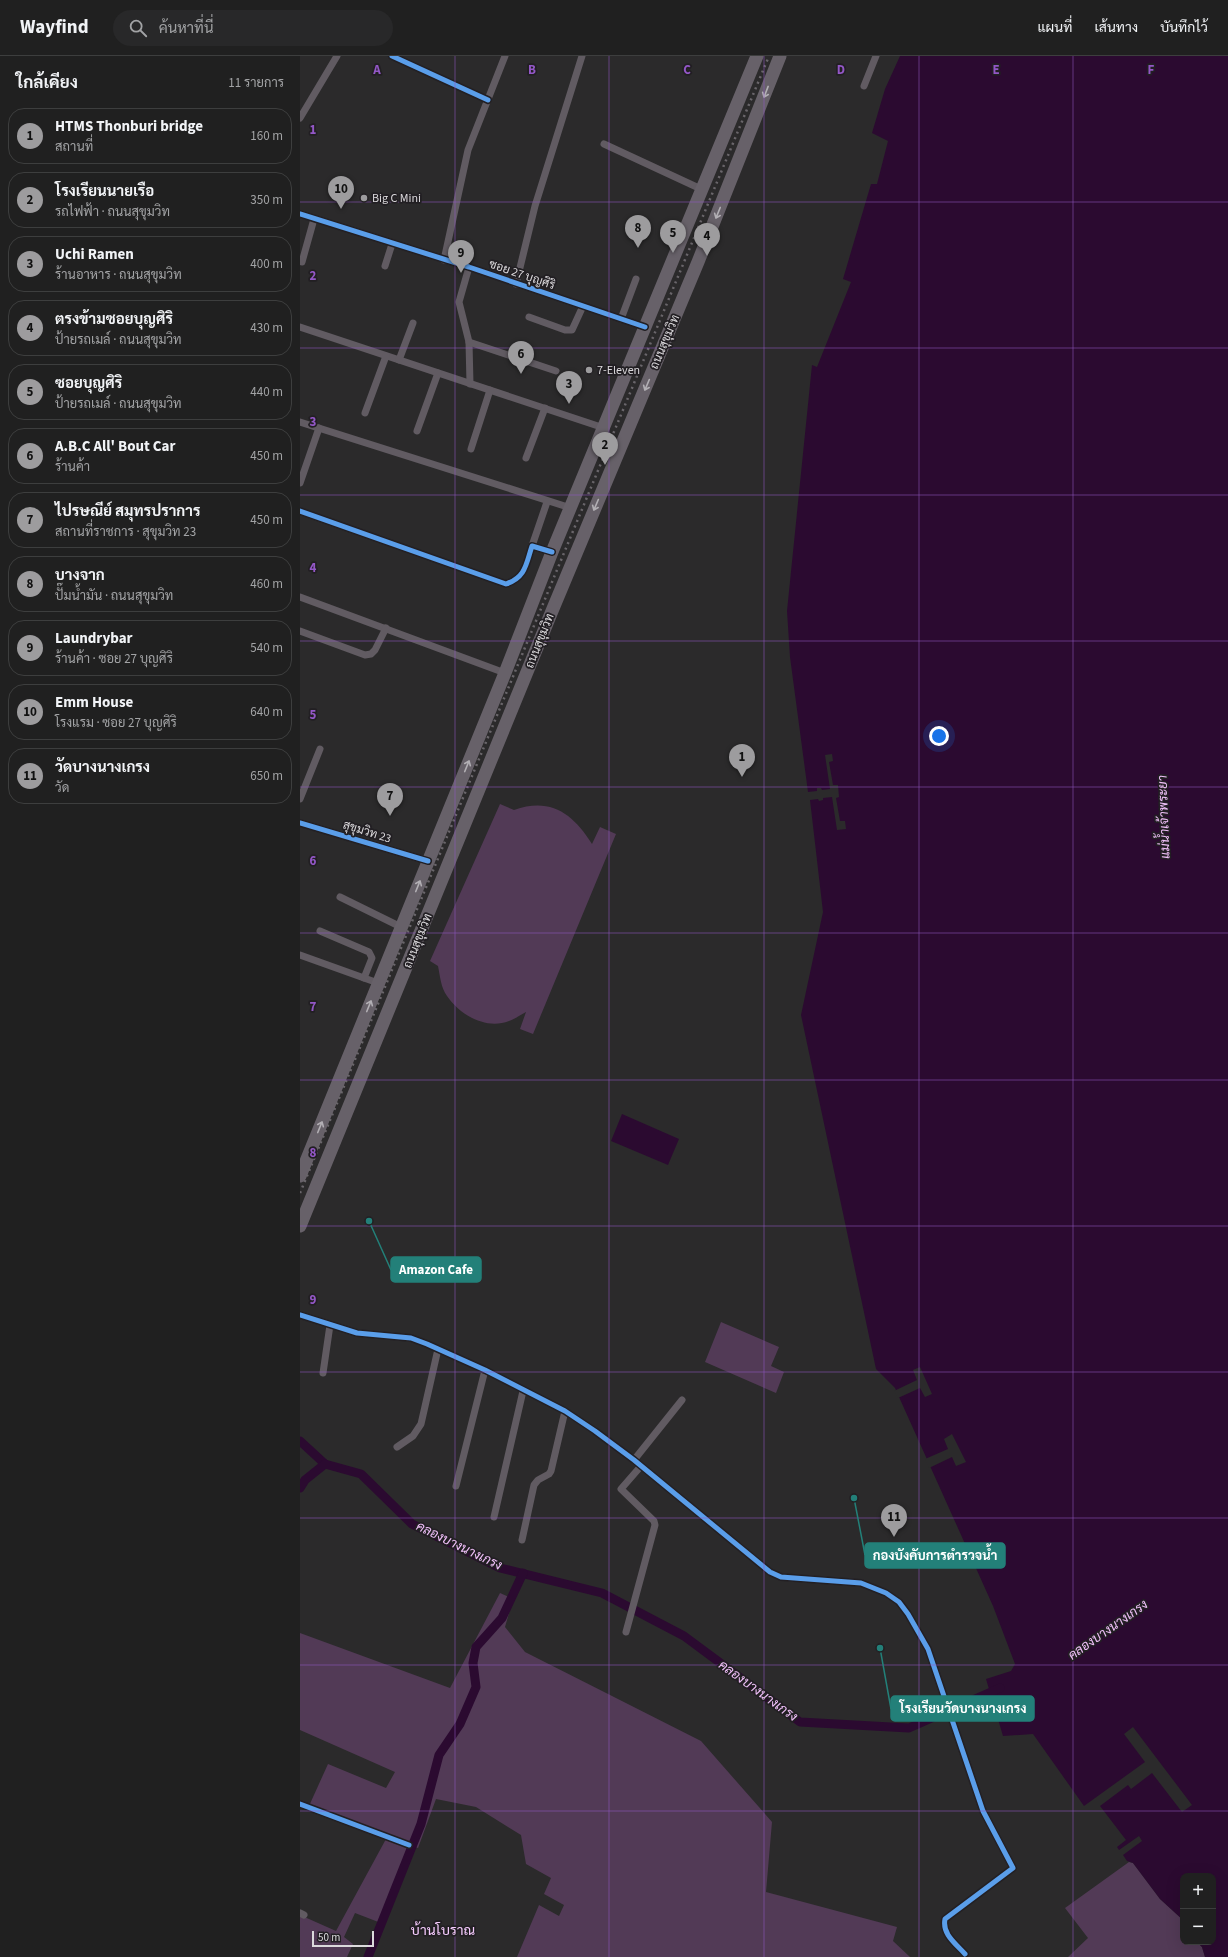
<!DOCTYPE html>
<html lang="th">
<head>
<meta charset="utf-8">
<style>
	body { margin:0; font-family:"Source Sans 3",Sarabun,sans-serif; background:#282829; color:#f1f3f6 }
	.controls { position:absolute; right:12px; bottom:12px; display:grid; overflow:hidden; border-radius:8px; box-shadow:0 4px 16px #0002 }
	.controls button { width:36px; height:36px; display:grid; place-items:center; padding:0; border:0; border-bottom:1px solid #3d3e3e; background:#202020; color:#f1f3f6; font:20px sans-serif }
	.scale { position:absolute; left:12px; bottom:10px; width:62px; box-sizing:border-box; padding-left:4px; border:2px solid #dbd9dc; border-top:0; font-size:11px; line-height:14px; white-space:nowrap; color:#dbd9dc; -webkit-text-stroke:3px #221f23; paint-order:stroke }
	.you { position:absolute; left:639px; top:680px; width:14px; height:14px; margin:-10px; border:3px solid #fff; border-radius:50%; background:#1a73e8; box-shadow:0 0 0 6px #1a73e833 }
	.badge { display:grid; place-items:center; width:26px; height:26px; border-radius:50%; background:#9d9c9e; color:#111; font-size:13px; font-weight:700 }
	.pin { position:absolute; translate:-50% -33px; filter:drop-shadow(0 1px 2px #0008) }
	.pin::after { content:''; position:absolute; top:21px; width:14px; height:12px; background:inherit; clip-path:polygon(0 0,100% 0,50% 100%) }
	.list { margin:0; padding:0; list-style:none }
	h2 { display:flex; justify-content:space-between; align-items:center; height:52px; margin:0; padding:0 16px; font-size:17px }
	h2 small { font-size:13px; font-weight:400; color:#a2a3a5 }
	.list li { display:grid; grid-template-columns:26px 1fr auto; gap:12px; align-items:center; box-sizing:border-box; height:56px; margin:0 8px 8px; padding:0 8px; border:1px solid #3d3e3e; border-radius:16px }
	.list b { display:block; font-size:15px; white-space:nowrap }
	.list p { margin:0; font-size:13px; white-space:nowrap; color:#a2a3a5 }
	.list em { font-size:13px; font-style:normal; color:#a2a3a5 }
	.icon { flex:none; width:22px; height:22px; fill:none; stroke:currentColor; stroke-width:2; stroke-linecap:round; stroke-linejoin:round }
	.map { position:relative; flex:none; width:928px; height:1901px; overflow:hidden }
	header { display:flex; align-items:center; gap:24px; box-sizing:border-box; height:56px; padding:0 20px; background:#202020; border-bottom:1px solid #3d3e3e }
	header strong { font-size:19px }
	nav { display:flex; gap:22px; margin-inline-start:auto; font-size:14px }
	.search { width:280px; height:36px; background:#282829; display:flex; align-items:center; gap:10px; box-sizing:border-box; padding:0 14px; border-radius:22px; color:#a2a3a5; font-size:15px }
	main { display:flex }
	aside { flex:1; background:#202020 }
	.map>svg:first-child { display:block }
	.green { fill:#523a56 }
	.water { fill:#2b0a30 }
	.pier { fill:#2b2a2b }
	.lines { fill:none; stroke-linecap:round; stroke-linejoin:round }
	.canal { stroke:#2b0a30; stroke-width:9 }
	.street { stroke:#615b62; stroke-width:7 }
	.highway { stroke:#676169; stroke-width:13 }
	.rail { stroke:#6a666b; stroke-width:2.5; stroke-dasharray:2 4; stroke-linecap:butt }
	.cycleway-casing { stroke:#221f23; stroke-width:8 }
	.cycleway { stroke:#5a9eea; stroke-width:5 }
	.oneway { stroke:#b2afb4 }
	.grid { fill:none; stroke:#9357c6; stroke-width:1; stroke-opacity:0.55 }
	.poi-dot { fill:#9d9c9e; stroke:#221f23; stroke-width:1.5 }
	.labels { text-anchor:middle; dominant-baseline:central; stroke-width:3.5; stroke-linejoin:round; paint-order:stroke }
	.poi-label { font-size:12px; fill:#dbd9dc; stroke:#221f23; text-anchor:start }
	.street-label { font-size:12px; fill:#dbd9dc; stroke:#221f23 }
	.water-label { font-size:13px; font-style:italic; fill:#f0c0f9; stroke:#221f23 }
	.quarter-label { font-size:14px; fill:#f6ccfe; stroke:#221f23 }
	.grid-label { font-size:13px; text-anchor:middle; font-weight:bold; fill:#9357c6; stroke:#221f23; stroke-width:3.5; stroke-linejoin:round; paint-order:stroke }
	.leader { fill:none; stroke:#238079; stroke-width:1.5 }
	.callout-dot { fill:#238079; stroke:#221f23; stroke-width:1.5 }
	.callout { fill:#238079; stroke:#238079; stroke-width:1.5 }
	.callout-label { font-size:13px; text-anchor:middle; font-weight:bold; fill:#fff }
</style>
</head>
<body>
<header>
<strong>Wayfind</strong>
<div class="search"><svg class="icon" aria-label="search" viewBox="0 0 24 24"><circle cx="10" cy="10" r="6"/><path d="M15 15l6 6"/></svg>ค้นหาที่นี่</div>
<nav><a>แผนที่</a><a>เส้นทาง</a><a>บันทึกไว้</a></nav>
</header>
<main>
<aside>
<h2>ใกล้เคียง<small>11 รายการ</small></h2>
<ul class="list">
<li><span class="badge">1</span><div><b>HTMS Thonburi bridge</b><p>สถานที่</p></div><em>160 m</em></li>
<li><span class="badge">2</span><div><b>โรงเรียนนายเรือ</b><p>รถไฟฟ้า · ถนนสุขุมวิท</p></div><em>350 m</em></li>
<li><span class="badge">3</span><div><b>Uchi Ramen</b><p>ร้านอาหาร · ถนนสุขุมวิท</p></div><em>400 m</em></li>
<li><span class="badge">4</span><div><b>ตรงข้ามซอยบุญศิริ</b><p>ป้ายรถเมล์ · ถนนสุขุมวิท</p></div><em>430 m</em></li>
<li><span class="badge">5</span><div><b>ซอยบุญศิริ</b><p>ป้ายรถเมล์ · ถนนสุขุมวิท</p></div><em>440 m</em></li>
<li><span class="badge">6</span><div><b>A.B.C All' Bout Car</b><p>ร้านค้า</p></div><em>450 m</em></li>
<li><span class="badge">7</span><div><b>ไปรษณีย์ สมุทรปราการ</b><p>สถานที่ราชการ · สุขุมวิท 23</p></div><em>450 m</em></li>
<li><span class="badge">8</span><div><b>บางจาก</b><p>ปั๊มน้ำมัน · ถนนสุขุมวิท</p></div><em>460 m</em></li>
<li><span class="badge">9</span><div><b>Laundrybar</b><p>ร้านค้า · ซอย 27 บุญศิริ</p></div><em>540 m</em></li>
<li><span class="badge">10</span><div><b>Emm House</b><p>โรงแรม · ซอย 27 บุญศิริ</p></div><em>640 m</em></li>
<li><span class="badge">11</span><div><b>วัดบางนางเกรง</b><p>วัด</p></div><em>650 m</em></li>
</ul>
</aside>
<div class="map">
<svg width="928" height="1901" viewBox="0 0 928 1901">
	<rect width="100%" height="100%" fill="#2b2a2b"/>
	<g class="green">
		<path d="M200 748 214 754C251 741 273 758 292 788L300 771 316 778 233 978 220 973 226 956C220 959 215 963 209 965 186 974 160 959 147 940 141 932 140 920 138 910L130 905Z"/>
		<polygon points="421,1266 479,1291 471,1310 484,1316 476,1337 405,1306"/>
		<polygon points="200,1537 213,1543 205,1571 225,1596 401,1685 472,1766 466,1836 597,1871 593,1885 610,1901 217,1901 239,1849 259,1860 264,1849 244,1838 251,1822 226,1808 221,1779 176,1751 136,1743 118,1792 110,1789 81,1867 55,1857 44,1881 53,1888 47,1901 0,1901 0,1859 36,1875 86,1783 9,1750 28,1708 86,1732 95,1716 0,1674 0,1577 150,1632"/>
		<polygon points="829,1806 833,1807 860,1843 883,1864 883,1886 897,1886 902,1891 905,1901 768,1901 788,1882 765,1852"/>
	</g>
	<g class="water">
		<polygon points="600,0 928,0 928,1901 905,1901 902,1891 897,1886 913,1886 913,1820 883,1820 883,1864 860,1843 833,1807 827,1805 823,1799 842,1785 839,1780 819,1794 817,1791 826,1784 800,1750 828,1729 831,1733 852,1717 882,1756 892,1749 833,1671 824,1678 845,1706 784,1750 733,1678 703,1680 686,1623 711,1615 715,1608 693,1550 599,1341 595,1332 576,1313 501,959 523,856 510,744 518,743 519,745 523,744 523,742 532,741 537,774 546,773 545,765 540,765 536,742 539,741 538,729 533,729 529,706 533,705 532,698 525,699 530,733 522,734 521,732 517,732 517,735 508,736 490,601 487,555 512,309 517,311 551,226 543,223 571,128 577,128 588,85 572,77 585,33"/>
		<polygon points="322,1058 379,1083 368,1109 311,1085"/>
	</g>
	<g class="pier">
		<polygon points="620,1311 632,1338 625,1341 620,1332 598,1342 594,1335 617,1324 613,1314"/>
		<polygon points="652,1378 666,1406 656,1410 652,1401 629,1412 625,1403 648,1393 644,1383"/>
	</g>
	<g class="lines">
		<g class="canal">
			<polyline points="0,1385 25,1408"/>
			<polyline points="0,1432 5,1424 25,1408 61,1418 112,1468 200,1512 302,1537 384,1580 500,1666 609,1672 700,1632"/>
			<polyline points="68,1901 121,1768 139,1699 160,1668 176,1631 173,1607 176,1591 202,1562 223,1517"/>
		</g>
		<g class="street">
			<polyline points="92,0 188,44"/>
			<polyline points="564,30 576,0"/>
			<polyline points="0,62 37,0"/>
			<polyline points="304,88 401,133"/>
			<polyline points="0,158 169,211 345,271"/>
			<polyline points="144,204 168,94 205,0"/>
			<polyline points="2,206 14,163"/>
			<polyline points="85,210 92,188"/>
			<polyline points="169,211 159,246 169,286 170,328"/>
			<polyline points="216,228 235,150 282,0"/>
			<polyline points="229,261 265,274 272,274 283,250"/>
			<polyline points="321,263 336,223"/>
			<polyline points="0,271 304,372"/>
			<polyline points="169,286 256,315"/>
			<polyline points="99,304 113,267"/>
			<polyline points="65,357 86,300"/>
			<polyline points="0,366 271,452"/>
			<polyline points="117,375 138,317"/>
			<polyline points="171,393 190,334"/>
			<polyline points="226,402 245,352"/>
			<polyline points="0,427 19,372"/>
			<path d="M0 455 206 528C226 521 226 508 232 490L252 496"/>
			<polyline points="232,490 247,446"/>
			<polyline points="0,541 205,617"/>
			<polyline points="0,575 65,599 71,598 75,594 86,572"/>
			<polyline points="0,743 20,693"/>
			<polyline points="0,767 128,805"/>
			<polyline points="40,841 101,871"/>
			<polyline points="20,875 69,896 72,902 64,922"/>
			<polyline points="0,899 78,927"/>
			<path d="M0 1259 57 1277 111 1282 127 1288 185 1314 265 1355 295 1375 334 1404 470 1516 481 1521 561 1527 586 1537 599 1546 608 1558 628 1593 683 1755 713 1812 645 1863C642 1878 655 1887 665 1898"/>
			<polyline points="23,1317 30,1269"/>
			<polyline points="97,1391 113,1380 121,1368 138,1293"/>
			<polyline points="334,1404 382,1344"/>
			<polyline points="156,1430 185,1314"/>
			<polyline points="194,1461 223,1335"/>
			<polyline points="222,1484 234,1429 238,1424 249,1418 251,1415 265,1355"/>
			<polyline points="326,1576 355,1469 354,1465 321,1433 341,1410"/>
			<polyline points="0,1748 109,1789"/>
			<polyline points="0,1857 4,1859"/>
		</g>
		<g class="highway">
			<polyline points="0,1120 205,617 252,496 457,0"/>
			<polyline points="0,1170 252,555 398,206 480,0"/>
		</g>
		<polyline class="rail" points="0,1137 469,0"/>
		<g class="cycleway-casing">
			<g id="cycleway">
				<polyline points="92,0 188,44"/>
				<polyline points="0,158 169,211 345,271"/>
				<path d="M0 455 206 528C226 521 226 508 232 490L252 496"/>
				<polyline points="0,767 128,805"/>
				<path d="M0 1259 57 1277 111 1282 127 1288 185 1314 265 1355 295 1375 334 1404 470 1516 481 1521 561 1527 586 1537 599 1546 608 1558 628 1593 683 1755 713 1812 645 1863C642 1878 655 1887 665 1898"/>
				<polyline points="0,1748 109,1789"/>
			</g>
		</g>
		<use href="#cycleway" class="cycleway"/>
	</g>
	<defs><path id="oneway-shaft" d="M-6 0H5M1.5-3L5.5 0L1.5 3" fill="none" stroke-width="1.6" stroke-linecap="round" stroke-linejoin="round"/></defs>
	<g class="oneway">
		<use href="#oneway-shaft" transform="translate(466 36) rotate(111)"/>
		<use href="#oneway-shaft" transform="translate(418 157) rotate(112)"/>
		<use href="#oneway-shaft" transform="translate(347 329) rotate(113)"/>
		<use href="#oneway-shaft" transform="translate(296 449) rotate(113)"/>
		<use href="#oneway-shaft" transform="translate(167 710) rotate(-68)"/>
		<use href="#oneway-shaft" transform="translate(118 830) rotate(-68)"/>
		<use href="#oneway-shaft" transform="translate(69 950) rotate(-68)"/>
		<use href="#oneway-shaft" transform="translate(20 1071) rotate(-68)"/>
	</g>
	<path class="grid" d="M155 0V1901M309 0V1901M464 0V1901M619 0V1901M773 0V1901M0 146H928M0 292H928M0 439H928M0 585H928M0 731H928M0 877H928M0 1024H928M0 1170H928M0 1316H928M0 1462H928M0 1609H928M0 1755H928"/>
	<g class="poi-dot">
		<circle cx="64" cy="142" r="4"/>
		<circle cx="289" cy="314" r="4"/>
	</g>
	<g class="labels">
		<g class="poi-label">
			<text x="72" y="142">Big C Mini</text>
			<text x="297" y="314">7-Eleven</text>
		</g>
		<g class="street-label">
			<text transform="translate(222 219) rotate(19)">ซอย 27 บุญศิริ</text>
			<text transform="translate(365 286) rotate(-67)">ถนนสุขุมวิท</text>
			<text transform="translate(240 585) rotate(-68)">ถนนสุขุมวิท</text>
			<text transform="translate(67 776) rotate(17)">สุขุมวิท 23</text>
			<text transform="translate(118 885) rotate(-68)">ถนนสุขุมวิท</text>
		</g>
		<g class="water-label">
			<text transform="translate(864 761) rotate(-92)">แม่น้ำเจ้าพระยา</text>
			<text transform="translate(159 1490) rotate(26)">คลองบางนางเกรง</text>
			<text transform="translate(808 1574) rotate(-35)">คลองบางนางเกรง</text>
			<text transform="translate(458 1635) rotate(36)">คลองบางนางเกรง</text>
		</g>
		<g class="quarter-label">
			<text x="143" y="1875">บ้านโบราณ</text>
		</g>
	</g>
	<g class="grid-label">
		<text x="77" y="18">A</text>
		<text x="232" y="18">B</text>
		<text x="387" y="18">C</text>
		<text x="541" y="18">D</text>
		<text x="696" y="18">E</text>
		<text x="851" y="18">F</text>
		<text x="13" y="78">1</text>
		<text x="13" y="224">2</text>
		<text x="13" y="370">3</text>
		<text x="13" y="516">4</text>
		<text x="13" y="663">5</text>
		<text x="13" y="809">6</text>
		<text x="13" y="955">7</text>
		<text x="13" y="1101">8</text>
		<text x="13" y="1248">9</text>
	</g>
	<path class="leader" d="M69 1165L91 1214M554 1442L565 1499M580 1592L591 1653"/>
	<g class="callout-dot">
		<circle cx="69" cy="1165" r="4"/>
		<circle cx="554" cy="1442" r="4"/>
		<circle cx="580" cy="1592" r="4"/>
	</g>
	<g class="callout">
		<rect x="91" y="1201" width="90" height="25" rx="4"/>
		<rect x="565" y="1487" width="140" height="25" rx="4"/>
		<rect x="591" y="1640" width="143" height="25" rx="4"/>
	</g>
	<g class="callout-label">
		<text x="136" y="1218">Amazon Cafe</text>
		<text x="635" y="1504">กองบังคับการตำรวจน้ำ</text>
		<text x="663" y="1657">โรงเรียนวัดบางนางเกรง</text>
	</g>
</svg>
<div class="controls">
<button>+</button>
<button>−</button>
</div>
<div class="scale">50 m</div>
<div class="you"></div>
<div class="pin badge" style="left:442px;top:721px">1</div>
<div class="pin badge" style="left:305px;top:409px">2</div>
<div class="pin badge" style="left:269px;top:348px">3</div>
<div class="pin badge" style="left:407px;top:200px">4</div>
<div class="pin badge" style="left:373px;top:197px">5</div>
<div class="pin badge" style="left:221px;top:318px">6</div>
<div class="pin badge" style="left:90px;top:760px">7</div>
<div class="pin badge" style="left:338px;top:192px">8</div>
<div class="pin badge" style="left:161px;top:217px">9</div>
<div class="pin badge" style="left:41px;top:153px">10</div>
<div class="pin badge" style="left:594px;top:1481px">11</div>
</div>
</main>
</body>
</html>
